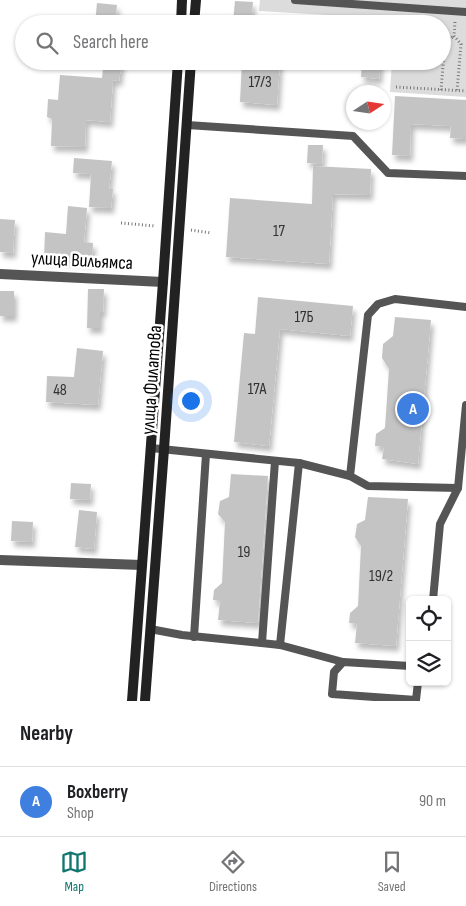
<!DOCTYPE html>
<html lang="en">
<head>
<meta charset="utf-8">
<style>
	body { margin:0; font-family:"Sofia Sans Condensed",sans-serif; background:#f6f6f6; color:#202124 }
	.controls { position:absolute; right:15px; bottom:15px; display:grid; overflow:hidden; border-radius:8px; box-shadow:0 1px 4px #0004 }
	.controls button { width:45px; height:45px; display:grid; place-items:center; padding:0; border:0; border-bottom:1px solid #e0e0e0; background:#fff; color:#202124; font:25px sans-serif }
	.compass { position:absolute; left:346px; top:85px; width:45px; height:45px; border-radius:50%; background:#fff; box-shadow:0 1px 4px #0004; rotate:78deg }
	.you { position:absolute; left:190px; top:400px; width:18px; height:18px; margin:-12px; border:4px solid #fff; border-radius:50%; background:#1a73e8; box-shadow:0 0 0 8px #1a73e833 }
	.badge { display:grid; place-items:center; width:32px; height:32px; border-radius:50%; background:#0f766e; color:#fff; font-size:16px; font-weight:700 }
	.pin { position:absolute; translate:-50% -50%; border:2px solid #fff; box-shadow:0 1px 5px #0006 }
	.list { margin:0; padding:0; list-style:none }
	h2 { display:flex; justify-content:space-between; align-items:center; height:65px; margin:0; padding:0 20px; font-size:21px }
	h2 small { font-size:16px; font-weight:400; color:#757577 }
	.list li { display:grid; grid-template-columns:32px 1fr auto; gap:15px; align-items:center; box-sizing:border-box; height:70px; padding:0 20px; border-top:1px solid #e0e0e0 }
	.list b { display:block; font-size:19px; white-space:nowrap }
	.list p { margin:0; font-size:16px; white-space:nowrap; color:#757577 }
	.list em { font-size:16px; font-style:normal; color:#757577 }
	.icon { flex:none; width:28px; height:28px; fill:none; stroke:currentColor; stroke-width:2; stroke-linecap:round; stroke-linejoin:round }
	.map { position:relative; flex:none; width:466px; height:701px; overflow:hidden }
	.search { position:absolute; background:#fff; box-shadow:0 1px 4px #0004; left:15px; right:15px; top:15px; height:55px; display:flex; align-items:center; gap:12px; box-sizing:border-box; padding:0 18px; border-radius:28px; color:#757577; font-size:19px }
	.sheet { height:135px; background:#fff }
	nav { display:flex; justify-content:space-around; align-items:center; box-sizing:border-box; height:70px; border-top:1px solid #e0e0e0; background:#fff; font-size:14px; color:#757577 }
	nav a { display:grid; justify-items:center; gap:2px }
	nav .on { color:#0f766e }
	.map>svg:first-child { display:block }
	.green { fill:#dcdcdc }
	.building { fill:#c4c4c4; filter:url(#shadow) }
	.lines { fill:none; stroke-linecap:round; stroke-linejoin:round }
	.path { stroke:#777; stroke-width:3; stroke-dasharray:1 2.5; stroke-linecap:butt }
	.lane { stroke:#555; stroke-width:8 }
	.street { stroke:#555; stroke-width:10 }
	.secondary { stroke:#222; stroke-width:10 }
	.labels { text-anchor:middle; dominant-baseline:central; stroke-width:5; stroke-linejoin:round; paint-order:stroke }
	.number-label { font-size:16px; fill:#313131 }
	.street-label { font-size:19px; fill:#000; stroke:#fff }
</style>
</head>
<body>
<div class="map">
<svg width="466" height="701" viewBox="0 0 466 701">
	<defs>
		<filter id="shadow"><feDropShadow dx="3" dy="5.5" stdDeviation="2.5" flood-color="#0004"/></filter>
	</defs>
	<rect width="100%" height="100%" fill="#fff"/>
	<polygon class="green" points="260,0 466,0 466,97 390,92 392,61 442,61 442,24 395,24 395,19 259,11"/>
	<g class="building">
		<polygon points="235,1 253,2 251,23 233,22"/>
		<polygon points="97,3 117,5 115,24 95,24"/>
		<polygon points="104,61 122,61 119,81 113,80 110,122 86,120 85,147 51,146 52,119 47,117 48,99 58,100 60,75 102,78"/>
		<polygon points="242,61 280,61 277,105 240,102"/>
		<polygon points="362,61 381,61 379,79 361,77"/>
		<polygon points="395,96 466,100 466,139 450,138 451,126 411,124 410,156 392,155"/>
		<polygon points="308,145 323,145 322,164 307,163"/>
		<polygon points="74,158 112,161 109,189 113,189 111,208 89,207 91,174 73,173"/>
		<polygon points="313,166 371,169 370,195 333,194 329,264 226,257 230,198 312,204"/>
		<polygon points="68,206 87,208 84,242 93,243 92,262 44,259 45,232 66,234"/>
		<polygon points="0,219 15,220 13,253 0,252"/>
		<polygon points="88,289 104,289 103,312 100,312 100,328 87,328"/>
		<rect x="0" y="291" width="14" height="25"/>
		<polygon points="258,297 353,306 350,336 280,329 269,446 234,442 244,333 255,334"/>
		<polygon points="395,317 431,320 418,464 382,459 384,447 375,446 376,434 385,428 389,369 382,358 383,344 393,336"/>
		<polygon points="77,348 103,351 98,405 46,402 47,376 74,377"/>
		<polygon points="231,474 268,476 258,623 218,620 220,601 213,600 214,590 222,583 225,522 218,514 220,501 229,497"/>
		<polygon points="71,483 91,484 90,500 70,499"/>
		<polygon points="368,497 408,499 396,646 355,643 357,624 349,623 350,613 358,606 361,546 355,537 357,524 365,520"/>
		<polygon points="79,510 97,512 94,549 75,547"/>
		<polygon points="12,521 33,522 32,542 11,541"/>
	</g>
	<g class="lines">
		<g class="path">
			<polyline points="455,22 454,36 461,44 457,91"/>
			<polyline points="396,87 466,91"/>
			<polyline points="441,90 445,42 454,36"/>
			<polyline points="121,223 155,226"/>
			<polyline points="191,230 211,233"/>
		</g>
		<g class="lane">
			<polyline points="295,0 466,12"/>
			<polyline points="187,125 353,136 388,173 466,176"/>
			<polyline points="151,448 299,463 350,476"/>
			<polyline points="458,488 368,486 350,476 368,315 378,304 395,299 466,307"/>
			<polyline points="433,600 440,524 458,488 466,405"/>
			<polyline points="150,629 182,635 280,645 299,463"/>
			<polyline points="194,637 206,454"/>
			<polyline points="262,643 275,461"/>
			<polyline points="280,645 343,662"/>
			<polyline points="410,666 343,662 334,672 332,694 416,700 418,682"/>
		</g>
		<g class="street">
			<polyline points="0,274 163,282"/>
			<polyline points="0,560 142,565"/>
		</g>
		<g class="secondary">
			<polyline points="181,24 182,0"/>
			<polyline points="194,24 196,0"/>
			<polyline points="132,701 163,282 178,61"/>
			<polyline points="145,701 164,449 191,61"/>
		</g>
	</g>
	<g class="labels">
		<g class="number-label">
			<text x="260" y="82">17/3</text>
			<text x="279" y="231">17</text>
			<text x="304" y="317">17Б</text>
			<text x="257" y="389">17А</text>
			<text x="60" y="390">48</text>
			<text x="244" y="552">19</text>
			<text x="381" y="576">19/2</text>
		</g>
		<g class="street-label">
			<text transform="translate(82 261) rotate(3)">улица Вильямса</text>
			<text transform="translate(152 380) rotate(-86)">улица Филатова</text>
		</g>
	</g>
</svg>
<div class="controls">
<button><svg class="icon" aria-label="locate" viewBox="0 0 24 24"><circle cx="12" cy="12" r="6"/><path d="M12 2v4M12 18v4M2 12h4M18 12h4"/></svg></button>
<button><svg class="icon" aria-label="layers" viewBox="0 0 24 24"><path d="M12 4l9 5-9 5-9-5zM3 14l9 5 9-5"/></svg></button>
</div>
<svg class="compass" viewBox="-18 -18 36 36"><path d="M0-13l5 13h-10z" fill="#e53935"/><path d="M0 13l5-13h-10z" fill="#757577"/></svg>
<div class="you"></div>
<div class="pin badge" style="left:413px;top:409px;background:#3f7fe0">A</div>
<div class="search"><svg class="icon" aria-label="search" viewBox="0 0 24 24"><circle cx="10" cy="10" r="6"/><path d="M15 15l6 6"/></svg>Search here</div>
</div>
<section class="sheet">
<h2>Nearby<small></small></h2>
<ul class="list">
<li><span class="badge" style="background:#3f7fe0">A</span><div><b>Boxberry</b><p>Shop</p></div><em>90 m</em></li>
</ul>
</section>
<nav>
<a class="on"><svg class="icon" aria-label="map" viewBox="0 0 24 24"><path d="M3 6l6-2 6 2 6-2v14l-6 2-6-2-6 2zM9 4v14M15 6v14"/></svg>Map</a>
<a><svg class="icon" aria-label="directions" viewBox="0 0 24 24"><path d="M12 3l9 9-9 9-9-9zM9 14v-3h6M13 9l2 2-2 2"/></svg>Directions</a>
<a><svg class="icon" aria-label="saved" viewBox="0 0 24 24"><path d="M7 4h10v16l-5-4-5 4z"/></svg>Saved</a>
</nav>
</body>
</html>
